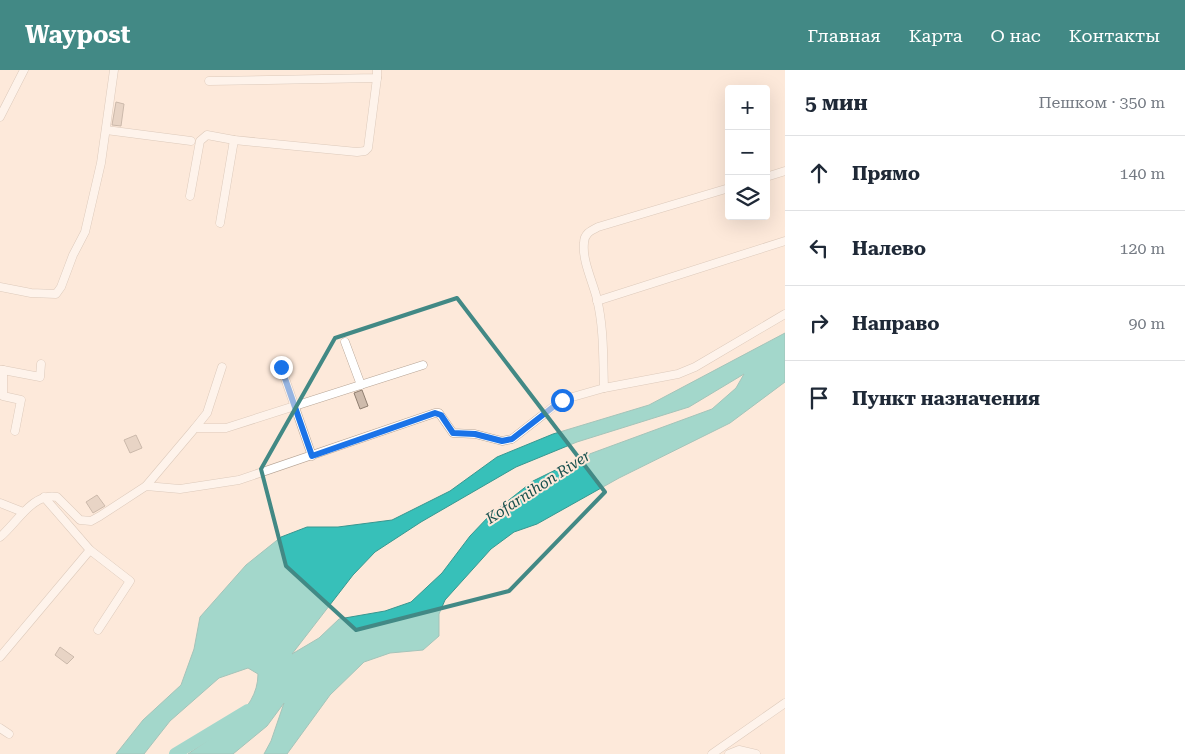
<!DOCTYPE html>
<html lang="ru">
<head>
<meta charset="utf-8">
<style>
	body { margin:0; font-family:"Roboto Serif",serif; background:#f6f6f7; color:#1f2937 }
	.controls { position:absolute; right:15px; top:15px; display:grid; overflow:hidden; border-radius:5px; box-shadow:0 5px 20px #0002 }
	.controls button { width:45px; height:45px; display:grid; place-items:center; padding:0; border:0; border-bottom:1px solid #e0e1e3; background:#fff; color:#1f2937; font:25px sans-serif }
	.stop { position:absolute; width:15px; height:15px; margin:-11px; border:4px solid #1a73e8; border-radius:50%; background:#fff }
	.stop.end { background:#1a73e8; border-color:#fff; box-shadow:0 1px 5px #0008 }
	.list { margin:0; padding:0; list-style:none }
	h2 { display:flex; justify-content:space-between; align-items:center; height:65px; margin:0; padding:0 20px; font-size:21px }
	h2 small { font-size:16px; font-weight:400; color:#747a83 }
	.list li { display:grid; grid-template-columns:32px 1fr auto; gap:15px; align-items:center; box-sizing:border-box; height:75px; padding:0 20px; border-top:1px solid #e0e1e3 }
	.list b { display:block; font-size:19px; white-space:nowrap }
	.list em { font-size:16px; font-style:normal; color:#747a83 }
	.icon { flex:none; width:28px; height:28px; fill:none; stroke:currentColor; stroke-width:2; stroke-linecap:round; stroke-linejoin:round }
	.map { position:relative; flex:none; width:785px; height:684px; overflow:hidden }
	header { display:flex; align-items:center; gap:30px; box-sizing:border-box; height:70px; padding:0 25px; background:#428985; color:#fff }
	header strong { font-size:24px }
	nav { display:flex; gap:28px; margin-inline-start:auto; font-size:18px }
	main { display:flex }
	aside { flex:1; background:#fff }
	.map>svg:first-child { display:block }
	.water { fill:#37c0b9; stroke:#399790; fill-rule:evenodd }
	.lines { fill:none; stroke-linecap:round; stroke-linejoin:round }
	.river { stroke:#37c0b9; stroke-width:12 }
	.building { fill:#cebbac; stroke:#8f7e70 }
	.minor-casing { stroke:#b6a495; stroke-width:9 }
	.minor { stroke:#fff; stroke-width:8 }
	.route { stroke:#1a73e8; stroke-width:6 }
	.marked { fill:none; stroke:#428985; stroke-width:4; stroke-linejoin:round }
	.labels { text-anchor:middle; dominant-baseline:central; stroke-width:4; stroke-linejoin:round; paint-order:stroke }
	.water-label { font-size:15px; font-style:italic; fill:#18504d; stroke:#fde9da }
</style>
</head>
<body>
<header>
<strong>Waypost</strong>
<nav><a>Главная</a><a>Карта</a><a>О нас</a><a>Контакты</a></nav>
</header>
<main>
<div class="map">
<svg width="785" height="684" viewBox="0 0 785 684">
	<rect width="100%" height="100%" fill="#fde9da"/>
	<path class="water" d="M785 263V312L730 353 619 408 537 454 514 462 491 479 445 530 439 544V566L423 580 390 583 364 592 330 625 287 684H264L271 671 284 633 267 656 233 684H188C215 664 258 643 258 604L248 598 219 608 170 651 144 684H116L143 650 181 615 194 579 200 547 246 495 281 467 307 457H338L392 450 450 421 497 387 553 364 649 335ZM744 304 736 318 712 339 584 386 533 411 490 445 470 466 442 503 411 532 385 541 339 549 319 568 292 584 353 505 375 482 421 452 516 397 577 372 689 337Z"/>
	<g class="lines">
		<polyline class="river" points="175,684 248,640"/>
	</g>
	<g class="building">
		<polygon points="116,32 124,34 121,56 112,55"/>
		<polygon points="362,320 368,336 360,339 354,323"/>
		<polygon points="136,365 142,378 130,383 124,370"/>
		<polygon points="97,425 105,436 93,443 86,432"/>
		<polygon points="60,577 74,587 67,594 55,585"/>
	</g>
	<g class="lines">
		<g class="minor-casing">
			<g id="minor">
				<polyline points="209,11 377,8 377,0"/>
				<polyline points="0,47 24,0"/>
				<polyline points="106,60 191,71"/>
				<polyline points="766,107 785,101"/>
				<polyline points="190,126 200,71 207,65 234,70 357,82 365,81 368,78 377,8"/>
				<polyline points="220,153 234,70"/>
				<polyline points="0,217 31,223 56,224 61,217 73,185 85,162 101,93 114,0"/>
				<polyline points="597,231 785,171"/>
				<polyline points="345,272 361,315"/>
				<polyline points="281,297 312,386"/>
				<polyline points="0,300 3,300 3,326 21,330 15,361"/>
				<polyline points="3,300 40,307 41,294"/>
				<polyline points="604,318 678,304 695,297 785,244"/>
				<polyline points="195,358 207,343 222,297"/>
				<polyline points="146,416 195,358 226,358 423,295"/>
				<polyline points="44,427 90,480 130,511 98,560"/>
				<polyline points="0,433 23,442"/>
				<path d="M0 467C17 453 33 422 57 427L80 450 91 451 100 446 146 416 180 419 239 410 435 343H439L453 363 475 364 502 371 512 369 562 330 604 318C603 288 604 258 597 229 593 212 582 191 584 173 584 164 590 161 598 157L729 118"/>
				<polyline points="0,587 90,480"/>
				<polyline points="0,658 9,664"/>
				<polyline points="712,684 785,633"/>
				<polyline points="729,684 739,680 756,684"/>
			</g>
		</g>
		<use href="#minor" class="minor"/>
	</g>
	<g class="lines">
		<polyline class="route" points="281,297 312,386 435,343 441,345 453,363 475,364 502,371 512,369 562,330"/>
	</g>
	<path d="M0 0H785V684H0ZM457 228 605 422 509 521 356 560 286 496 261 399 335 268Z" fill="#fde9da" fill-opacity=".55" fill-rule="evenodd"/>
	<path class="marked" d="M457 228 605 422 509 521 356 560 286 496 261 399 335 268Z"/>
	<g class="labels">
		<g class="water-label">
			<text transform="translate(538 417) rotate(-33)">Kofarnihon River</text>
		</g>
	</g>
</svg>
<div class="controls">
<button>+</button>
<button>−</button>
<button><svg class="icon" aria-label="layers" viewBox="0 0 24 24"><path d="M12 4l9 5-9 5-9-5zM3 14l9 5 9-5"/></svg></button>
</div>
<div class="stop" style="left:562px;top:330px"></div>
<div class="stop end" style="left:281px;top:297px"></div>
</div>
<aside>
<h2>5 мин<small>Пешком · 350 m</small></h2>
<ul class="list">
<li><svg class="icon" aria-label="ahead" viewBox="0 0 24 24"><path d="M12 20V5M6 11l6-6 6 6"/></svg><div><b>Прямо</b></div><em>140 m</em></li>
<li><svg class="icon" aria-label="left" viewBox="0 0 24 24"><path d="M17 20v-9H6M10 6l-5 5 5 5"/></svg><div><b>Налево</b></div><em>120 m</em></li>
<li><svg class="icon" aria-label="right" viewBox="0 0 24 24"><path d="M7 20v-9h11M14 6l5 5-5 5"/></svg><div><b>Направо</b></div><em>90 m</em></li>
<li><svg class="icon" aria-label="arrive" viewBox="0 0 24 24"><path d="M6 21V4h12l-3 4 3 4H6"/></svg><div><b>Пункт назначения</b></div></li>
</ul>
</aside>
</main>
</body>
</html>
